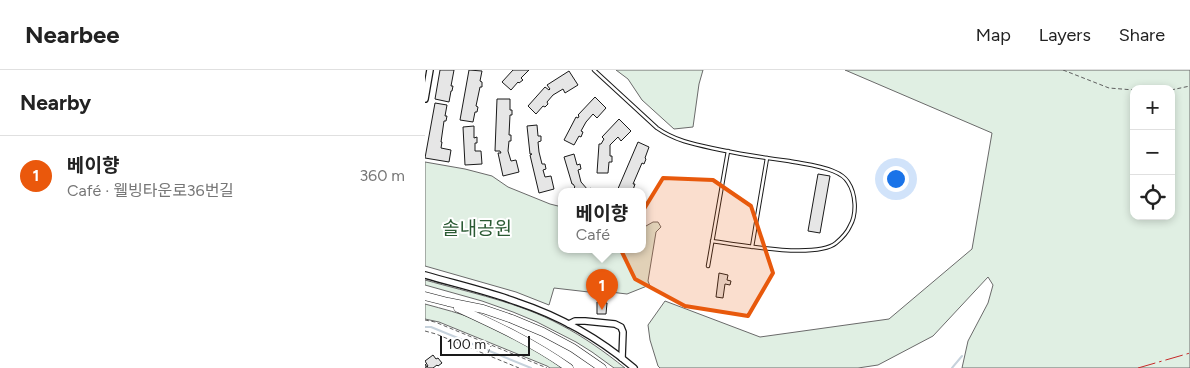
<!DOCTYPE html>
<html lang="en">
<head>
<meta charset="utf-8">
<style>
	body { margin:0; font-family:Figtree,"Noto Sans KR",sans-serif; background:#f2f2f2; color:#222 }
	.controls { position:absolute; right:15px; top:15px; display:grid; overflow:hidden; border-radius:10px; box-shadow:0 2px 8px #0003 }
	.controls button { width:45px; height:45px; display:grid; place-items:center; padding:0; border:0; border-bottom:1px solid #e0e0e0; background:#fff; color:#222; font:25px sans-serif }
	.scale { position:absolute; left:15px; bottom:12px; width:90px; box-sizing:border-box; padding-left:5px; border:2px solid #1a1a1a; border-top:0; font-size:14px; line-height:18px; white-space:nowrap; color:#1a1a1a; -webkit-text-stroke:4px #fff; paint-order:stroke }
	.you { position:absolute; left:470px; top:108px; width:18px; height:18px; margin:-12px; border:4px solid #fff; border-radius:50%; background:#1a73e8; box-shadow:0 0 0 8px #1a73e833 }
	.badge { display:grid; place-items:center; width:32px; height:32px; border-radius:50%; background:#ea580c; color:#fff; font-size:16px; font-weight:700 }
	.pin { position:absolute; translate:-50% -41px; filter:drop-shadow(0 1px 2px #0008) }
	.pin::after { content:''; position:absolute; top:26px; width:18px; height:15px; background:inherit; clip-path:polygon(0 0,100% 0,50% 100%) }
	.popup { position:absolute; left:133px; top:118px; width:88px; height:65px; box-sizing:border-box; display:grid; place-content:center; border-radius:10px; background:#fff; filter:drop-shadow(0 1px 4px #0005); font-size:16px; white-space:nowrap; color:#767676 }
	.popup b { font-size:19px; color:#222 }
	.popup::after { content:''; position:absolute; left:50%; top:100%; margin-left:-10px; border:10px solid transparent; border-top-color:#fff }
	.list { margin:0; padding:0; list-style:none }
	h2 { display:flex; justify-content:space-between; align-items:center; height:65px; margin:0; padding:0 20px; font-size:21px }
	h2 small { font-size:16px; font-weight:400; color:#767676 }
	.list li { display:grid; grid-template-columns:32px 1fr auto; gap:15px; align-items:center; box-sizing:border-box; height:80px; padding:0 20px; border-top:1px solid #e0e0e0 }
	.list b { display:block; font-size:19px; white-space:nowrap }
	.list p { margin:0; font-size:16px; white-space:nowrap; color:#767676 }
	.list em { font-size:16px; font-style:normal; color:#767676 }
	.icon { flex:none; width:28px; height:28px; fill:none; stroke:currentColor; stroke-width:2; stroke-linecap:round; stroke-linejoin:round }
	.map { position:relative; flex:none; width:765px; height:298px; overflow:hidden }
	header { display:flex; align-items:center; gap:30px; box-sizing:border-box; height:70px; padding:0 25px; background:#fff; border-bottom:1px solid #e0e0e0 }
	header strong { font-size:24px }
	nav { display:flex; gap:28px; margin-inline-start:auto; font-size:18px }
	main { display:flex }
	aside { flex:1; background:#fff }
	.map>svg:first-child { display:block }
	.green { fill:#e0efe3; stroke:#6a6a6a; fill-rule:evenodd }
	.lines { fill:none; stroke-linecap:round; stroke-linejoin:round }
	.stream { stroke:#c6d2dc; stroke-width:2 }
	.building { fill:#e6e6e6; stroke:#1a1a1a }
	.service-casing { stroke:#1a1a1a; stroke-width:4.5 }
	.minor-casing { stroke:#1a1a1a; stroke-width:8 }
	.secondary-casing { stroke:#1a1a1a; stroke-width:9 }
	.path { stroke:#5f5f5f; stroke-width:1; stroke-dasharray:4 2.5; stroke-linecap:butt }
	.service { stroke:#fff; stroke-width:2.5 }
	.minor { stroke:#fff; stroke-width:5.5 }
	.secondary { stroke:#fff; stroke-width:8 }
	.power { stroke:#c62828; stroke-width:1; stroke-dasharray:18 4 2.5 4; stroke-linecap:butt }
	.marked { fill:#e8590c; fill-opacity:0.2; stroke:#e8590c; stroke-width:4; stroke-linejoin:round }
	.labels { text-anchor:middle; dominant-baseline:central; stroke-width:4; stroke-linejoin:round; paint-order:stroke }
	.park-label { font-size:19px; fill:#2b5a34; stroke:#fff }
</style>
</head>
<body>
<header>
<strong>Nearbee</strong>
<nav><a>Map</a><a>Layers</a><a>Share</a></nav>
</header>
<main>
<aside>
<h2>Nearby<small></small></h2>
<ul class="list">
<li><span class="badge">1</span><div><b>베이향</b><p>Café · 웰빙타운로36번길</p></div><em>360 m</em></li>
</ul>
</aside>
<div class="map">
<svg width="765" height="298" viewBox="0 0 765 298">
	<rect width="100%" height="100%" fill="#fff"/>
	<g class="green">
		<polygon points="191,0 278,0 274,14 268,57 249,59 217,30 203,9"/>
		<path d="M420 0H765V298H537L543 271 563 233 568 215 563 207 508 266 453 295 433 298H235L233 296 225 270 223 255 240 231 335 267 464 249 547 179 567 63ZM709 19H746V146H709Z"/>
		<polygon points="0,92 40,99 67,106 83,117 125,134 137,137 137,179 217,179 217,157 221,156 228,152 233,152 236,157 231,162 223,211 225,216 222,216 202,224 185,222 181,224 129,218 124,235 91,222 0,196"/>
		<path d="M0 210C46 223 93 232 136 255 159 267 180 282 200 298H189L167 282 151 272 112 252 88 242 57 231 0 215Z"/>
		<path d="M0 234C18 239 35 243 52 250 82 263 111 280 138 298H125L122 296 14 252 0 249Z"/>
	</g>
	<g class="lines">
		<g class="stream">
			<polyline points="0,257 6,257 106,298"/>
			<polyline points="527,298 537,286"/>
		</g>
	</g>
	<g class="building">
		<polygon points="15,0 29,0 26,16 28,16 27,21 26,21 24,32 10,29"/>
		<polygon points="44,0 57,1 55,11 57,12 57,17 55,17 51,36 53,37 52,42 50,42 48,52 35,50"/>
		<polygon points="88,0 104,0 96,8 98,10 94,13 93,12 86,20 77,12"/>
		<polygon points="144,1 153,15 140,23 138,19 128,25 122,32 123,34 120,37 118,36 111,44 103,36 120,17 124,20 125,19 122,15"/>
		<polygon points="170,27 181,38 172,48 168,44 161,52 156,61 158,62 156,67 154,66 149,75 139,70 151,47 153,48 154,46 153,45"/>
		<polygon points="72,29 85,29 85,40 87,40 87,45 85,45 84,65 86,65 86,71 84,71 83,81 86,91 91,90 94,102 78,106 73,83 76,83 75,81 70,81"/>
		<polygon points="10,33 22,35 20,46 22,46 21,51 19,51 16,72 17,72 16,78 26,80 24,92 0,88"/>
		<polygon points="194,49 206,61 196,71 193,67 185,75 185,86 187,86 187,92 184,92 183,103 172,103 174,74 176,74 179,69 177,67"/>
		<polygon points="112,55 113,66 116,66 116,71 113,72 114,82 117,94 120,94 121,99 118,100 120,107 126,106 129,119 114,123 105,85 107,84 105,84 102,56"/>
		<polygon points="49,56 49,68 52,67 52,73 50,73 50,81 56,81 57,94 40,95 38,57"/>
		<polygon points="213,72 224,77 220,88 221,89 219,94 217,93 208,114 210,114 208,120 206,119 205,121 192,121"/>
		<polygon points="149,84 152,95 155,94 156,99 153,100 156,112 163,120 166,118 168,121 152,121 149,118 150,117 148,114 147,114 139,87"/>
		<polygon points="393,104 405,106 395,163 383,161"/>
		<polygon points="294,203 303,205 302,210 306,211 305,215 300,214 298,228 291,227"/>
		<polygon points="172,232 182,233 181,244 172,244"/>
		<polygon points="8,285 11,289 13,288 17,293 13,296 12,295 8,298 0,298 0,294 2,297 3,296 0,291"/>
	</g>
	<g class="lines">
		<g class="service-casing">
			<g id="service">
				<path d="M169 0 232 58C252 72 273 75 296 80 319 85 341 88 364 91 379 94 394 95 408 101 413 103 420 107 423 112 431 124 432 144 425 156 422 163 417 168 411 173 391 189 313 175 287 171"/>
				<polyline points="327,177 342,88"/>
				<polyline points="283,196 303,81"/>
			</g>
		</g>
		<g class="minor-casing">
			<g id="minor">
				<polyline points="0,29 5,0"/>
				<path d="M0 205C31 214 62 221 92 232 134 246 175 269 209 298"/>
				<polyline points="144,254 150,251 160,251 190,254 196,257 198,262 197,288"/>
			</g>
		</g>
		<g class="secondary-casing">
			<g id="secondary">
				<polyline points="0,226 23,232 58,239 87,249 118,262 148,278 177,298"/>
				<path d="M33 238C72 256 109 273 144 298"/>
			</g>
		</g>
		<g class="path">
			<polyline points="638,0 684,18 709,20"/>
			<polyline points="746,20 765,16"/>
			<polyline points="0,250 10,252 122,298"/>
			<polyline points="0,261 11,264 94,298"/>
			<polyline points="63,283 66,276"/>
		</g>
		<use href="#service" class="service"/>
		<use href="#minor" class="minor"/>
		<use href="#secondary" class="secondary"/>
		<polyline class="power" points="713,298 765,283"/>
	</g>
	<path class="marked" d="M238 108 288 110 326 136 348 203 323 246 260 236 210 209 195 178Z"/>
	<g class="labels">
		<g class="park-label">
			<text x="52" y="158">솔내공원</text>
		</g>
	</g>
</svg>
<div class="controls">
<button>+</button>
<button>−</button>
<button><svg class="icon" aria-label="locate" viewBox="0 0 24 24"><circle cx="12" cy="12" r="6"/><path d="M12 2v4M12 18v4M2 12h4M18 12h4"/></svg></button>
</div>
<div class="scale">100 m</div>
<div class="you"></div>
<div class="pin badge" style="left:177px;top:240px">1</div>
<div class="popup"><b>베이향</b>Café</div>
</div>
</main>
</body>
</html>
